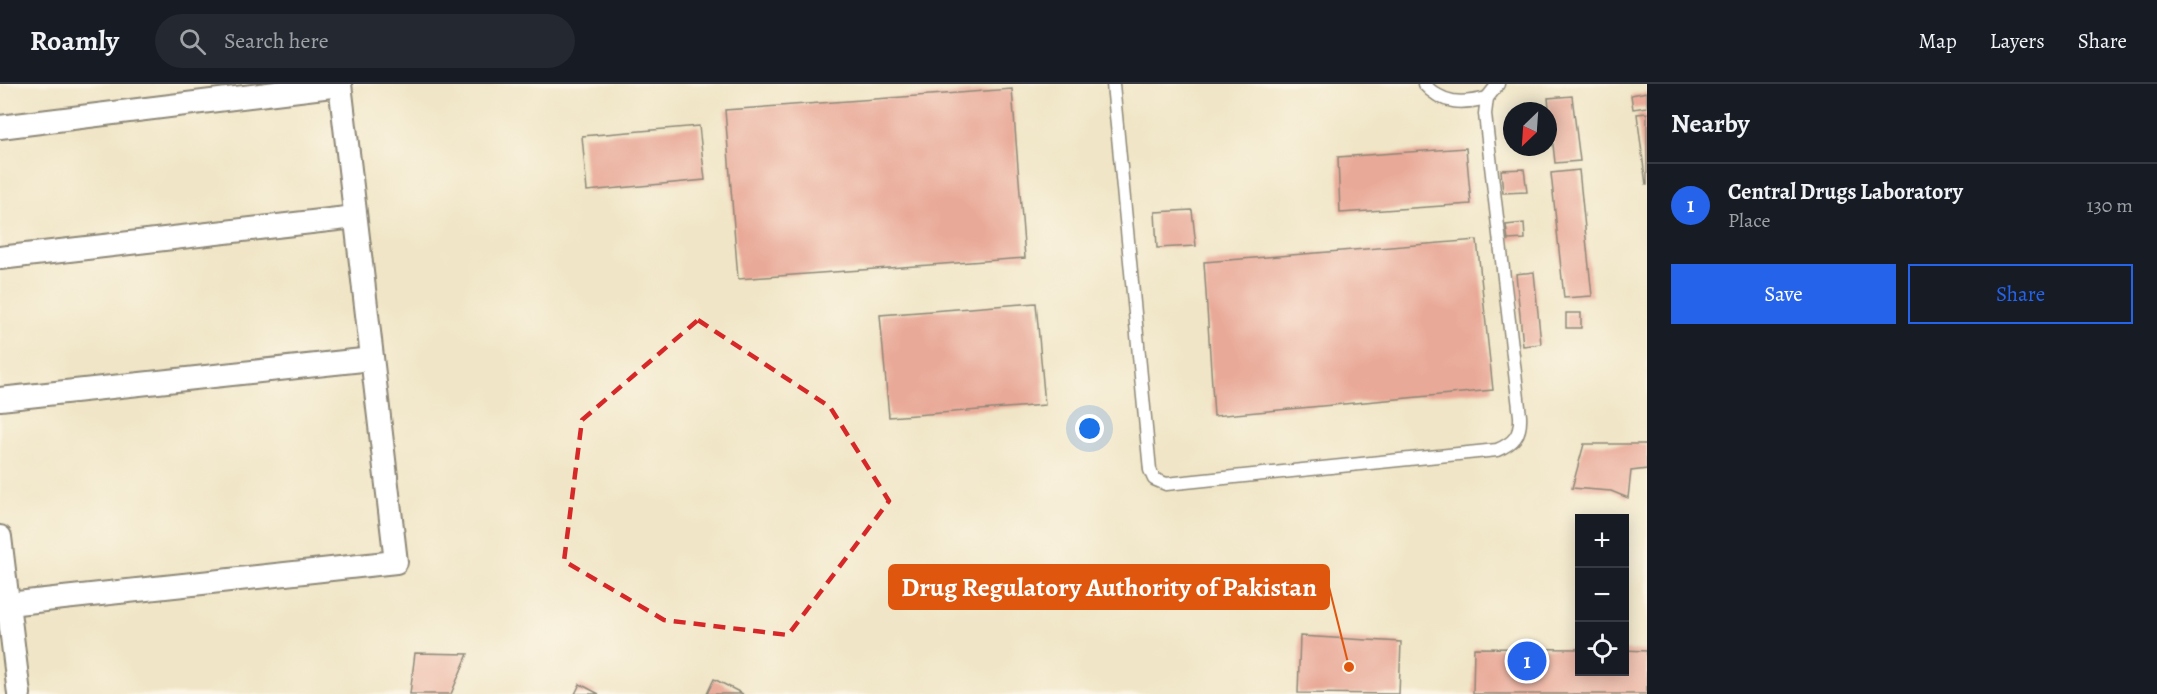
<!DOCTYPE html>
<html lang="en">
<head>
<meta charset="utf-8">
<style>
	body { margin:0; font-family:Alegreya,serif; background:#242831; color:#f1f3f6 }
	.controls { position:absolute; right:18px; bottom:18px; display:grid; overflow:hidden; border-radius:0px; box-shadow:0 3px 15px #0003 }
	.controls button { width:54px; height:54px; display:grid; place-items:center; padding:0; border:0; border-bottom:2px solid #363941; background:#171b24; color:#f1f3f6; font:30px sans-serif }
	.compass { position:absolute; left:1503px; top:18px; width:54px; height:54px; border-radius:50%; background:#171b24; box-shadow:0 3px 15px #0003; rotate:205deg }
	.you { position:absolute; left:1090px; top:345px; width:21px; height:21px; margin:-15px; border:4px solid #fff; border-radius:50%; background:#1a73e8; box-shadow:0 0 0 9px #1a73e833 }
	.badge { display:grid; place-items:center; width:39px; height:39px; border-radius:50%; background:#2563eb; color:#fff; font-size:20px; font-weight:700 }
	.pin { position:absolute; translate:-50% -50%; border:3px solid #fff; box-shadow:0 2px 6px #0006 }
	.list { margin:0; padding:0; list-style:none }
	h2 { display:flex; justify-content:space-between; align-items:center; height:78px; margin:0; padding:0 24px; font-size:26px }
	h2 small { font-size:20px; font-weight:400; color:#9ea1a6 }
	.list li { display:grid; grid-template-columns:39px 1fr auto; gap:18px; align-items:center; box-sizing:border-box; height:84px; padding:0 24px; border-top:2px solid #363941 }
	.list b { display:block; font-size:22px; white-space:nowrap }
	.list p { margin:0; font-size:20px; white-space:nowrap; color:#9ea1a6 }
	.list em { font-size:20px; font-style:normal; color:#9ea1a6 }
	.actions { display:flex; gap:12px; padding:18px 24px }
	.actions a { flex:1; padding:14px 0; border:2px solid #2563eb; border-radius:0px; text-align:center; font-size:21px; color:#2563eb }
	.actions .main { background:#2563eb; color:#fff }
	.icon { flex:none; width:33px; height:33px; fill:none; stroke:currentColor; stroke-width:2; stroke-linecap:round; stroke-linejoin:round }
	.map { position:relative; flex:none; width:1647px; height:610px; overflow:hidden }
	header { display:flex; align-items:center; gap:36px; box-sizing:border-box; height:84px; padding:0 30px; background:#171b24; border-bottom:2px solid #363941 }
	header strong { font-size:28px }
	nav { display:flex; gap:33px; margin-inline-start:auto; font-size:21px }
	.search { width:420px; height:54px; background:#242831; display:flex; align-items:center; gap:15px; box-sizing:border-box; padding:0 21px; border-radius:33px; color:#9ea1a6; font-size:22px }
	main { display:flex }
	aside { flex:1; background:#171b24 }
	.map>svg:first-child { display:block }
	.building { fill:#e9a998 }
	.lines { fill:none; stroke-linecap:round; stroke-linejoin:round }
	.lane-casing { stroke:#8e8878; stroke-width:15 }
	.street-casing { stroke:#8e8878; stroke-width:26 }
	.lane { stroke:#fff; stroke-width:12 }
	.street { stroke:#fff; stroke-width:22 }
	.marked { fill:none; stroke:#d62828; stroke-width:4.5; stroke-dasharray:12 8; stroke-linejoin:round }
	.leader { fill:none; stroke:#df570e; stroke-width:2 }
	.callout-dot { fill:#df570e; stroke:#fcf5e5; stroke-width:2 }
	.callout { fill:#df570e; stroke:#df570e; stroke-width:2 }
	.callout-label { font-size:26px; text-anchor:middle; font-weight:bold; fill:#fff }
</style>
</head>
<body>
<header>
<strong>Roamly</strong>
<div class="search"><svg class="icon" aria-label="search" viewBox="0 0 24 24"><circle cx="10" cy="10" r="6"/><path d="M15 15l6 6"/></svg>Search here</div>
<nav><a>Map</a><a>Layers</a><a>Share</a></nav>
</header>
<main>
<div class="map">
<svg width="1647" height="610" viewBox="0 0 1647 610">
	<rect width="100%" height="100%" fill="#fcf5e5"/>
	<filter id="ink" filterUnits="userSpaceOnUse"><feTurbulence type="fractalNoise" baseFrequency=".0167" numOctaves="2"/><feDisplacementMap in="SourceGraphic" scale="12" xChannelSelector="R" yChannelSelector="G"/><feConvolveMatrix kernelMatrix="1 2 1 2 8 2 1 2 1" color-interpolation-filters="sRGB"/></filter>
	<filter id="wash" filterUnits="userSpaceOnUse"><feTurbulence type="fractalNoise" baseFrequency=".008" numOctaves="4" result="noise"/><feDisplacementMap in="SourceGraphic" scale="24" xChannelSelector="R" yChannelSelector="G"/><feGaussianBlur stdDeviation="1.35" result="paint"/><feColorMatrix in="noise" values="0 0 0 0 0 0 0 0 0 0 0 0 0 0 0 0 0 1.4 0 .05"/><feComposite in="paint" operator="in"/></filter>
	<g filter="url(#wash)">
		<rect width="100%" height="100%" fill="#f0e5c6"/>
		<g id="blocks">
			<g class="building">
				<polygon points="1012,5 1025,174 738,195 725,26"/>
				<polygon points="1647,8 1647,23 1633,25 1631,11"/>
				<polygon points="1572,12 1580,77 1555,79 1548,14"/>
				<polygon points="1647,29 1647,101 1646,101 1637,30"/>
				<polygon points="699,42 705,96 587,107 582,52"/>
				<polygon points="1466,64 1471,120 1340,129 1338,73"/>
				<polygon points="1524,85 1527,108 1503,109 1501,86"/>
				<polygon points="1579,86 1592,212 1564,214 1551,89"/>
				<polygon points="1192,126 1196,162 1157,164 1155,128"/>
				<polygon points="1524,139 1525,155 1508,156 1506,141"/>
				<polygon points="1477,156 1493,306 1214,332 1204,178"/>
				<polygon points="1534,188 1541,260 1523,262 1516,190"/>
				<polygon points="1036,219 1045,321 889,333 880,231"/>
				<rect x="1566" y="229" width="15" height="15"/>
				<polygon points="1584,360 1647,360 1647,385 1631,387 1628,414 1611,407 1572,404"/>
				<polygon points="1300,552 1401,558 1399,610 1298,609"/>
				<polygon points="1474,564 1580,565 1580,588 1624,588 1624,566 1647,567 1647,610 1473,610"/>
				<polygon points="415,569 468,570 451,610 410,610"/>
				<polygon points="714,595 743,610 707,610"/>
				<polygon points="580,600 599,610 575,610"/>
			</g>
		</g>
	</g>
	<g filter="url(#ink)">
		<use href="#blocks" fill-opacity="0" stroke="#8e8878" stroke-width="1.5"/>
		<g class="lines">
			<g class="lane-casing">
				<g id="lane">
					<path d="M1113 0 1150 386 1154 395 1166 400 1497 366C1514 359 1521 351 1520 332L1485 30 1487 14 1498 0"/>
					<path d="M1424 0C1443 21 1462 20 1487 14"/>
				</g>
			</g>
			<g class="street-casing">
				<g id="street">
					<polyline points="0,43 340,1"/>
					<polyline points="0,174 355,133"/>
					<polyline points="0,315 372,275"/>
					<polyline points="0,453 19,610"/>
					<polyline points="8,520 396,478 340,0"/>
				</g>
			</g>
			<use href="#lane" class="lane"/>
			<use href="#street" class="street"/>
		</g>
	</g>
	<path class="marked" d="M698 236 830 323 889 417 788 551 664 536 564 477 582 336Z"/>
	<path class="leader" d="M1349 583L1329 503"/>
	<circle class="callout-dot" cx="1349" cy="583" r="6"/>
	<rect class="callout" x="889" y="481" width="440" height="44" rx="6"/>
	<g class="callout-label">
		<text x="1109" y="512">Drug Regulatory Authority of Pakistan</text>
	</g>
</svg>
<div class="controls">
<button>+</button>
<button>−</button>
<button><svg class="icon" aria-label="locate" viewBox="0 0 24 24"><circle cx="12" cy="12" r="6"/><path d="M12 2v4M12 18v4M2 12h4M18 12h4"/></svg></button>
</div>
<svg class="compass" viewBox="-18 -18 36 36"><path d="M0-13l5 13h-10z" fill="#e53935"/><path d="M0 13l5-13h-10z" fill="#9ea1a6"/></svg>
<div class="you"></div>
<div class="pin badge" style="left:1527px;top:577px">1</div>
</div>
<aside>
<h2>Nearby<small></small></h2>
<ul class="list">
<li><span class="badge">1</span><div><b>Central Drugs Laboratory</b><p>Place</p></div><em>130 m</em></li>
</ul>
<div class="actions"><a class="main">Save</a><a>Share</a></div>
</aside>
</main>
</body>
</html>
